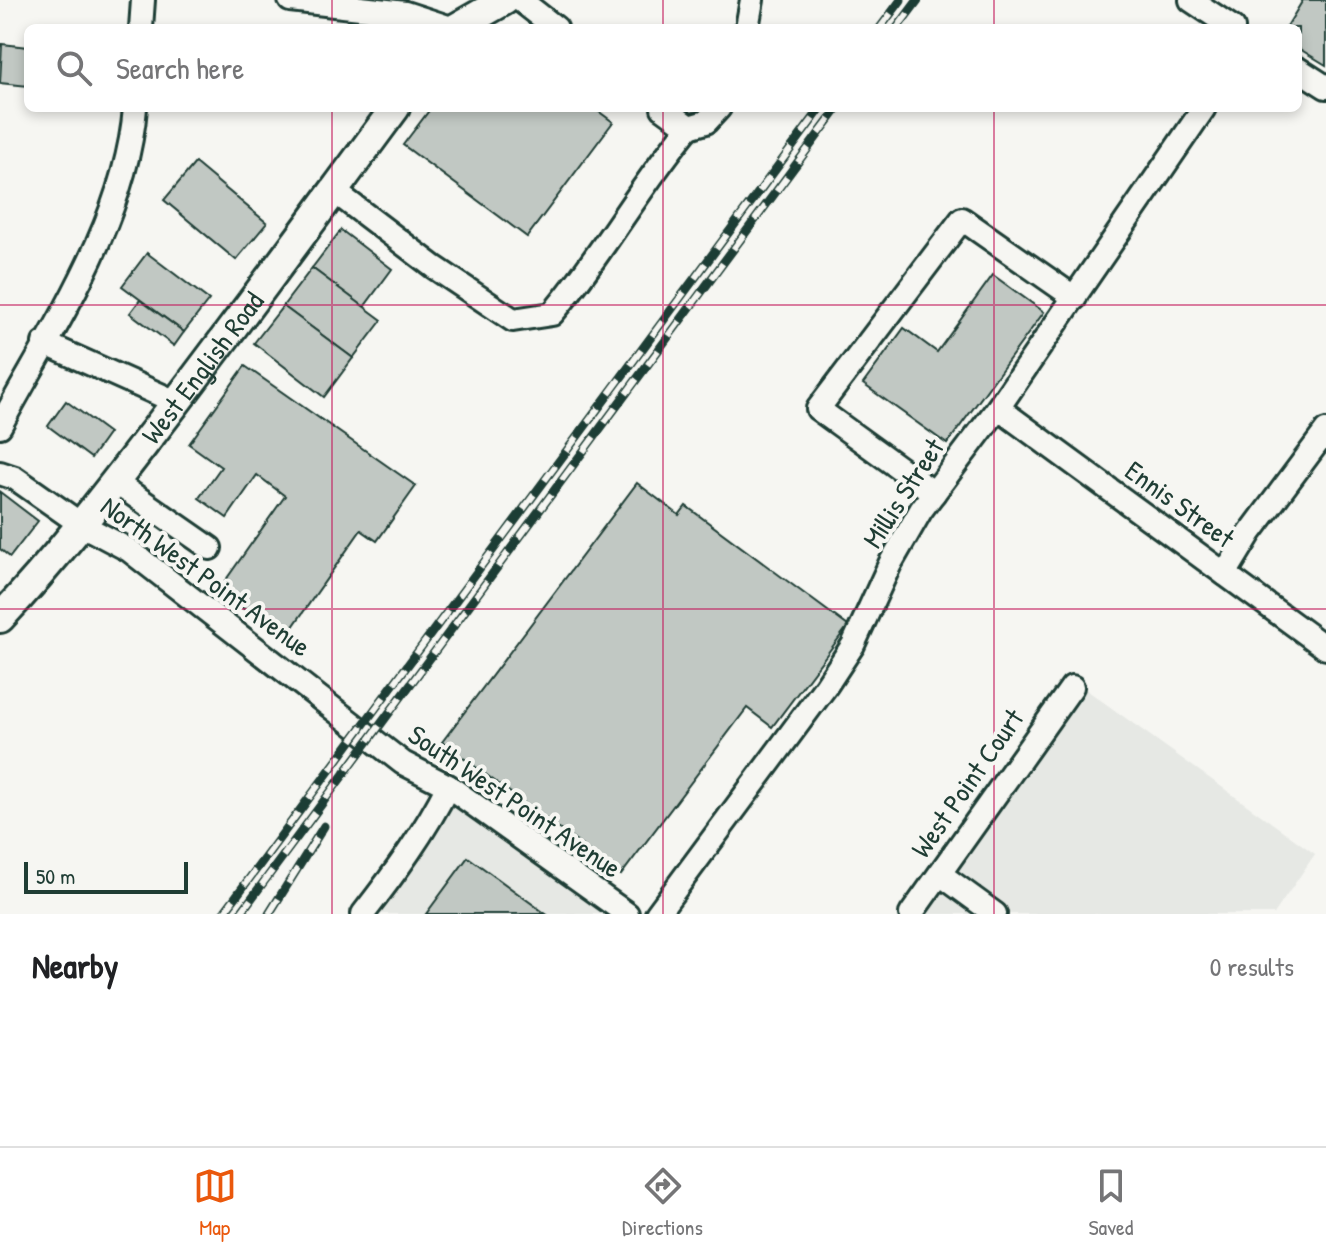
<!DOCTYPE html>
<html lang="en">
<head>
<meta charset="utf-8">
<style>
	body { margin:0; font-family:"Patrick Hand",sans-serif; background:#f2f2f2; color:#202124 }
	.scale { position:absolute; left:24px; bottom:20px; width:164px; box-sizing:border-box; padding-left:8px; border:4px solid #1f3d34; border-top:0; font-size:22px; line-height:28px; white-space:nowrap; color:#1f3d34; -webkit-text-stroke:6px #f6f6f2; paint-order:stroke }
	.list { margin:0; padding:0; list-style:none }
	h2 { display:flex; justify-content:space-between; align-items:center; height:104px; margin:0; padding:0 32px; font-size:34px }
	h2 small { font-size:26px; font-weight:400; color:#757577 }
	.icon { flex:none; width:44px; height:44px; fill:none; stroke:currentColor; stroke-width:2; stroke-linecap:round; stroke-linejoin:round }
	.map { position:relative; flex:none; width:1326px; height:914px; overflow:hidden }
	.search { position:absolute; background:#fff; box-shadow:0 4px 12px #0003; left:24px; right:24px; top:24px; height:88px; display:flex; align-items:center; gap:20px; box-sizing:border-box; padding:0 28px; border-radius:12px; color:#757577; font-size:30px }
	.sheet { height:232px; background:#fff }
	nav { display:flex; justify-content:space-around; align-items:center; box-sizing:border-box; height:112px; border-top:2px solid #e0e0e0; background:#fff; font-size:22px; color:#757577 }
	nav a { display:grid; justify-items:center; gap:4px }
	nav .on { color:#ea580c }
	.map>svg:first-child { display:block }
	.built { fill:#e6e8e4 }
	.building { fill:#c1c8c3; stroke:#1f3d34; stroke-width:2 }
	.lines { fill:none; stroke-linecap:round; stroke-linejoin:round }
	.minor-casing { stroke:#1f3d34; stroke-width:28 }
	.major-casing { stroke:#1f3d34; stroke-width:34 }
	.minor { stroke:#f6f6f2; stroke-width:22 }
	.major { stroke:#f6f6f2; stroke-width:28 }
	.rail-casing { stroke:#1f3d34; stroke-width:9 }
	.rail { stroke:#f6f6f2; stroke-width:6; stroke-dasharray:18; stroke-linecap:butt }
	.grid { fill:none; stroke:#c2185b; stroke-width:2; stroke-opacity:0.55 }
	.labels { text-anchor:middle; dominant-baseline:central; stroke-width:8; stroke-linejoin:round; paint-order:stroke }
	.street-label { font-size:28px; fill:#1f3d34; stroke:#f6f6f2 }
</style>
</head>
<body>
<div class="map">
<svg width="1326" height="914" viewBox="0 0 1326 914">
	<rect width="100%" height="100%" fill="#f6f6f2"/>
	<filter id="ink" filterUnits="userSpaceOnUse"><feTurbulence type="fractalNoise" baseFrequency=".0125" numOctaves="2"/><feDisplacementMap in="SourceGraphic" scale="16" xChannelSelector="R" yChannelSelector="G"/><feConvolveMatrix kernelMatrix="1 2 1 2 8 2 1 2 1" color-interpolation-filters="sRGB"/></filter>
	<g filter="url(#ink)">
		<g class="built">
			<polygon points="1081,686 1315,854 1274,914 916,914"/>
			<polygon points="450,804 605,914 372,914"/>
		</g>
		<g class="building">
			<polygon points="1303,0 1326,0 1326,65 1298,48 1298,28 1286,28"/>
			<polygon points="2,44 28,47 28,86 0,83"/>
			<polygon points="431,108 594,108 613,122 527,237 403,145"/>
			<polygon points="195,163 267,223 236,260 164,200"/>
			<polygon points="341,230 392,269 364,307 312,268"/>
			<polygon points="147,253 209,300 184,332 122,286"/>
			<polygon points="312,268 382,320 353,358 283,306"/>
			<polygon points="993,275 1044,312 947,444 863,384 904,328 937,352"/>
			<polygon points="140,300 184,332 174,346 130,313"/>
			<polygon points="283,306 353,358 324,397 254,343"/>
			<polygon points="245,366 416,486 377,541 361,530 285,638 218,591 285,496 257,475 227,518 199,498 221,467 189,444"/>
			<polygon points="66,401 109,433 91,458 48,426"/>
			<polygon points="637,483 679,515 686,506 848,626 772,727 747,708 621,875 442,742"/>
			<polygon points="0,492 38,521 10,557 0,549"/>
			<polygon points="468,857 546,914 426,914"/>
		</g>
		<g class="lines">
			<g class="minor-casing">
				<g id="minor">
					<polyline points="290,0 405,13 451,28"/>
					<polyline points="520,0 556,28"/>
					<polyline points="1191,0 1233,28"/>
					<polyline points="141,28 143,0"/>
					<polyline points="747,28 752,0"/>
					<polyline points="1298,69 1326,87"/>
					<polyline points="663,108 689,127 706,122 719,108"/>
					<path d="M334 191 434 267 513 320 552 314C602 255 639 187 689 127"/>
					<polyline points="44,343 176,402"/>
					<polyline points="998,408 1326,648"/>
					<path d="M0 426C53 328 126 221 135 108"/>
					<polyline points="0,473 15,478 82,525 129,550 403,763 448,786 627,914"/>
					<polyline points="115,482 210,548"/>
					<polyline points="934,493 818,409 962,219 1075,298"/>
					<polyline points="1225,574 1250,533 1326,431"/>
					<polyline points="940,874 995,914"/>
					<path d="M363 914C395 873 425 832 448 786"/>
					<polyline points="657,914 826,686 853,645 890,564 921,510 998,408 1204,108"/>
					<polyline points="911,914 1072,687"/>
				</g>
			</g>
			<g class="major-casing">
				<g id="major">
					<polyline points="456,28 505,0"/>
					<path id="s1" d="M0 618C56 559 105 495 155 430 237 324 315 216 395 108"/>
				</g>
			</g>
			<use href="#minor" class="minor"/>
			<use href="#major" class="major"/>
			<g class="rail-casing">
				<g id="rail">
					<polyline points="880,28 901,0"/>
					<polyline points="897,28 918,0"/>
					<polyline points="223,914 821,108"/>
					<polyline points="240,914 838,108"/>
					<polyline points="269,914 324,826"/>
				</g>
			</g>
			<use href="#rail" class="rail"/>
		</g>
	</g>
	<path class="grid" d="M332 0V28M663 0V28M994 0V28M332 108V914M663 108V914M994 108V914M0 305H1326M0 609H1326"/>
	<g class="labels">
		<g class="street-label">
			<text stroke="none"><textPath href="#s1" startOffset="322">West English Road</textPath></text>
			<text transform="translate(903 493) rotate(-57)">Millis Street</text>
			<text transform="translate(1180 504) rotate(36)">Ennis Street</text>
			<text transform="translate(206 576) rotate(36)">North West Point Avenue</text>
			<text transform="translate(967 783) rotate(-55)">West Point Court</text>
			<text transform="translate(515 801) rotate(34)">South West Point Avenue</text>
		</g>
	</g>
</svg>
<div class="scale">50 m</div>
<div class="search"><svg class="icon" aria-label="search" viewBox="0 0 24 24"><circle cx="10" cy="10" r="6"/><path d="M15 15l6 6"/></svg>Search here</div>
</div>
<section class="sheet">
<h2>Nearby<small>0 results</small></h2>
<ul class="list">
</ul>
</section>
<nav>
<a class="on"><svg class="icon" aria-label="map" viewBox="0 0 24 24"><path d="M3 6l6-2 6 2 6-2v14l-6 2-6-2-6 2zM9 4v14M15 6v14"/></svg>Map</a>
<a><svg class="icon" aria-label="directions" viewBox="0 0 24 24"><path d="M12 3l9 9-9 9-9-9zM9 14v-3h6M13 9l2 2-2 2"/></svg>Directions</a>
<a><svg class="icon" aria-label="saved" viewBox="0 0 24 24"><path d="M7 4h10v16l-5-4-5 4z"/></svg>Saved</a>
</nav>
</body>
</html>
